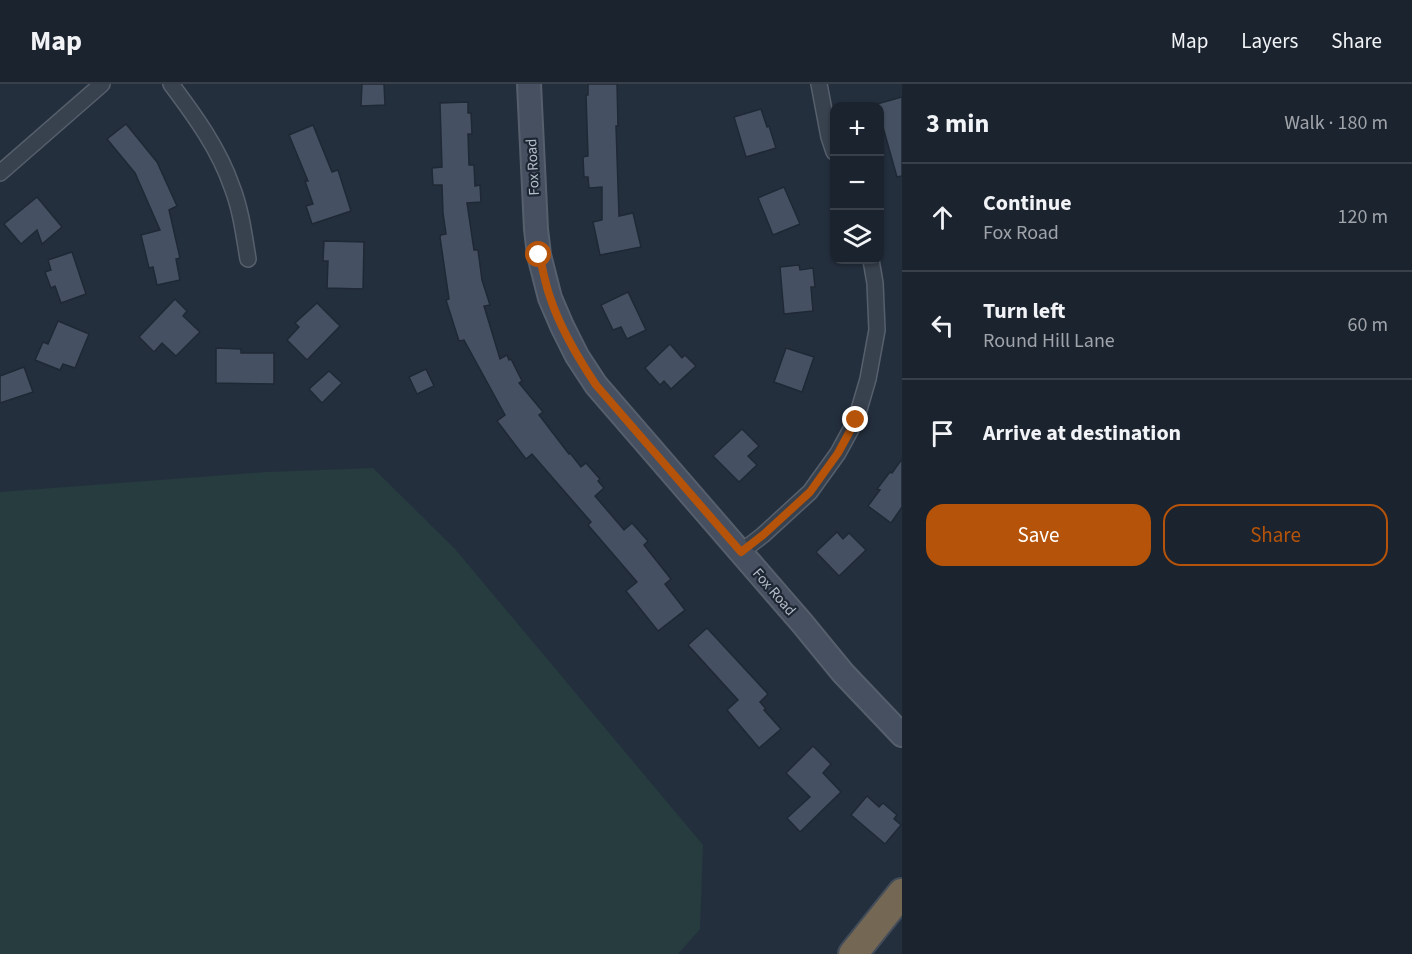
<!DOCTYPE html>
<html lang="en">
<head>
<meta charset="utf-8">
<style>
	body { margin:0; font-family:"Source Sans 3",sans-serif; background:#242b36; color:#f1f3f6 }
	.controls { position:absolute; right:18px; top:18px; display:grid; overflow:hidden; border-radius:12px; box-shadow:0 2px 4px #0004 }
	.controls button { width:54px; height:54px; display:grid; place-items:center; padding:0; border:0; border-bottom:2px solid #39404a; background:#1b232e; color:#f1f3f6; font:30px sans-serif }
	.stop { position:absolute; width:18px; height:18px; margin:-14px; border:4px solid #b45309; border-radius:50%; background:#fff }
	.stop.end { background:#b45309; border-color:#fff; box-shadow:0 2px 6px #0008 }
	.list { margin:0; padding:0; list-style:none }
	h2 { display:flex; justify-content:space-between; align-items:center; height:78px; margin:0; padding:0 24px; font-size:26px }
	h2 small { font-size:20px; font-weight:400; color:#a0a4aa }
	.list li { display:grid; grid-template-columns:39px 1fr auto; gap:18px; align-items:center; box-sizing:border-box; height:108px; padding:0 24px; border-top:2px solid #39404a }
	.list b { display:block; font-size:22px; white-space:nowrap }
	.list p { margin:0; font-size:20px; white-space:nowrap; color:#a0a4aa }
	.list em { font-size:20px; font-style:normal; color:#a0a4aa }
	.actions { display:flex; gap:12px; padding:18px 24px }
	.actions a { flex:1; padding:14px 0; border:2px solid #b45309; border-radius:18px; text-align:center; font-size:21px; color:#b45309 }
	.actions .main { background:#b45309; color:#fff }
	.icon { flex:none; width:33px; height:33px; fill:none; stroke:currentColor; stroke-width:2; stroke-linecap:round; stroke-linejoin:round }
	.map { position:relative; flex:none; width:902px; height:870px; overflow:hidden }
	header { display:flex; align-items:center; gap:36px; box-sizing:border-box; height:84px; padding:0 30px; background:#1b232e; border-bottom:2px solid #39404a }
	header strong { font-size:28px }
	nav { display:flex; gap:33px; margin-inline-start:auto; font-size:21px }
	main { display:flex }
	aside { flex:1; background:#1b232e }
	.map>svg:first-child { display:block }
	.green { fill:#263c3f }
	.building { fill:#455162; stroke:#1f2835; stroke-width:1.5 }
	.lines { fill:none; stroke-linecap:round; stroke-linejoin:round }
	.street-casing { stroke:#565f6c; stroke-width:18 }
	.secondary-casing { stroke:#565f6c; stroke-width:26 }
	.highway-casing { stroke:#434c59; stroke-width:32 }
	.street { stroke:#38414e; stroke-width:15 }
	.secondary { stroke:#465061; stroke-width:22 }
	.highway { stroke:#746855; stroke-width:28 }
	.route { stroke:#b45309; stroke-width:8 }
	.labels { text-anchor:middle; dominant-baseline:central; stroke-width:4.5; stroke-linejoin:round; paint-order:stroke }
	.street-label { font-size:15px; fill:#b4bcc9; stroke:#1d2633 }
</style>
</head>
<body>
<header>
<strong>Map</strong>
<nav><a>Map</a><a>Layers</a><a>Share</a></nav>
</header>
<main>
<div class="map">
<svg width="902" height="870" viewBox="0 0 902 870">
	<rect width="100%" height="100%" fill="#242f3e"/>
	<polygon class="green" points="373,384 455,465 703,761 700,845 678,870 0,870 0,408 267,388"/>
	<g class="building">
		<polygon points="362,0 384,0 385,21 361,22"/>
		<polygon points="588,0 617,0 618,42 616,42 619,132 633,129 641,163 600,171 593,138 602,136 602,103 589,104 588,93 584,93 583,73 588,72 586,11 588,11"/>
		<polygon points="902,13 902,92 897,93 879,29 879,22 878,22 877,20"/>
		<polygon points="468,18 468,29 471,29 472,50 468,50 469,81 474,81 475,102 480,101 481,118 467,119 474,166 478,166 482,196 490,221 484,222 500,275 507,271 509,276 511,275 522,297 519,299 543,328 539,331 569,370 570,369 581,383 586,379 600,395 598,397 604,404 595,412 624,446 632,439 648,457 644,461 671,495 665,500 685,526 658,547 626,507 637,498 588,441 591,438 532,370 526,375 497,337 505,331 464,256 459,257 446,216 449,215 440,153 441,151 446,150 443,129 442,101 433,101 432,84 442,83 440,19"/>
		<polygon points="761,25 767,43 769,42 776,64 746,73 734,33"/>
		<polygon points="126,40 157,78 177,122 169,126 180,174 176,175 180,196 157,201 153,183 149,184 141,151 160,146 135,89 107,55"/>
		<polygon points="313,41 332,88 338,86 351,127 312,140 306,122 313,120 305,97 308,97 289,51"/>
		<polygon points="784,103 800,140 773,151 758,114"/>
		<polygon points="37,113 62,143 42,160 37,146 21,160 4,140"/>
		<polygon points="324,157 364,158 363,205 327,204 328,177 323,177"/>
		<polygon points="72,168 86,210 61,219 55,202 51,204 45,188 51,186 48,176"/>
		<polygon points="799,181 800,186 813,184 815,203 811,203 813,227 784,230 780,183"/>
		<polygon points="628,208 646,246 627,255 621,243 613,246 601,221"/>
		<polygon points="175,215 187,227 183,232 200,248 176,272 162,259 154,268 139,253"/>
		<polygon points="317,219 340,242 307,276 287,256 299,243 295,239"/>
		<polygon points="58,237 89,250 75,284 63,280 60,286 35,276 43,258 48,260"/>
		<polygon points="670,260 682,274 685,271 696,282 671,305 664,297 660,301 645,284"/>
		<polygon points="216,264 241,265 241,269 274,269 274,300 216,299"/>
		<polygon points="786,264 814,273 802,308 774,298"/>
		<polygon points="24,283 33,308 0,319 0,292"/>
		<polygon points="426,285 434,302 417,310 409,293"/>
		<polygon points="329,287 342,299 322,319 309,305"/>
		<polygon points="742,345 759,362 748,372 757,381 739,398 713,372"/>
		<polygon points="902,375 902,423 891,439 868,422 880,406 877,405 890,388 892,389"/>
		<polygon points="837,448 843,455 849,449 866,466 839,492 816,468"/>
		<polygon points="707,544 768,610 760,618 766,625 764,626 781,645 759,664 727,626 738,616 688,561"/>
		<polygon points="813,662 831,680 823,689 841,708 800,748 787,734 810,713 786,689"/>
		<polygon points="867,712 879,723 883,719 897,731 894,735 901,741 885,760 851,731"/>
	</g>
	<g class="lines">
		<g class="street-casing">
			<g id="street">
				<path d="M171 0C195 32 219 65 232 103 241 126 244 151 248 175"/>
				<polyline points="819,0 829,53 834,68"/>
				<polyline points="0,89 102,0"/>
				<polyline points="741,468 763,451 810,408 838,369 856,336 868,295 877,246 875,199 871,176"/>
			</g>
		</g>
		<g class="secondary-casing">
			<polyline id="secondary" points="529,0 536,145 539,171 550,214 562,242 577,272 596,301 802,539 843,589 902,651"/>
		</g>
		<g class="highway-casing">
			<polyline id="highway" points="853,870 902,809"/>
		</g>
		<use href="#street" class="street"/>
		<use href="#secondary" class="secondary"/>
		<use href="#highway" class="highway"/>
	</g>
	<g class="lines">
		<path class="route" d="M539 171C543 185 545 199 550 213 560 244 578 274 596 301L741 468 763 451 810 408 838 369 856 336"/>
	</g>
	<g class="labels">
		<g class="street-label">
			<text transform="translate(533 83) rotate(-93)">Fox Road</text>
			<text transform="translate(774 508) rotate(49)">Fox Road</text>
		</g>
	</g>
</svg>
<div class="controls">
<button>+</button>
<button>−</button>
<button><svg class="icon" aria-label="layers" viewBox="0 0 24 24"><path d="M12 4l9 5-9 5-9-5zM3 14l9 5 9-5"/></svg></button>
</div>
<div class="stop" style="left:539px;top:171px"></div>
<div class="stop end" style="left:856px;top:336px"></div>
</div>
<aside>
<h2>3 min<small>Walk · 180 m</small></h2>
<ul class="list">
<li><svg class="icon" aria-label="ahead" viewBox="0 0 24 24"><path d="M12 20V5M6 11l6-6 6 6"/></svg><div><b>Continue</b><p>Fox Road</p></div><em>120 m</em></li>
<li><svg class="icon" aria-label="left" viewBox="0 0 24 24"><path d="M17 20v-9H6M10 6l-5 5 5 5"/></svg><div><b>Turn left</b><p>Round Hill Lane</p></div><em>60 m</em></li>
<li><svg class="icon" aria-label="arrive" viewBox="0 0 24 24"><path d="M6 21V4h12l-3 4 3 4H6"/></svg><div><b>Arrive at destination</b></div></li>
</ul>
<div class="actions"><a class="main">Save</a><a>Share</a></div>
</aside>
</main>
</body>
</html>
